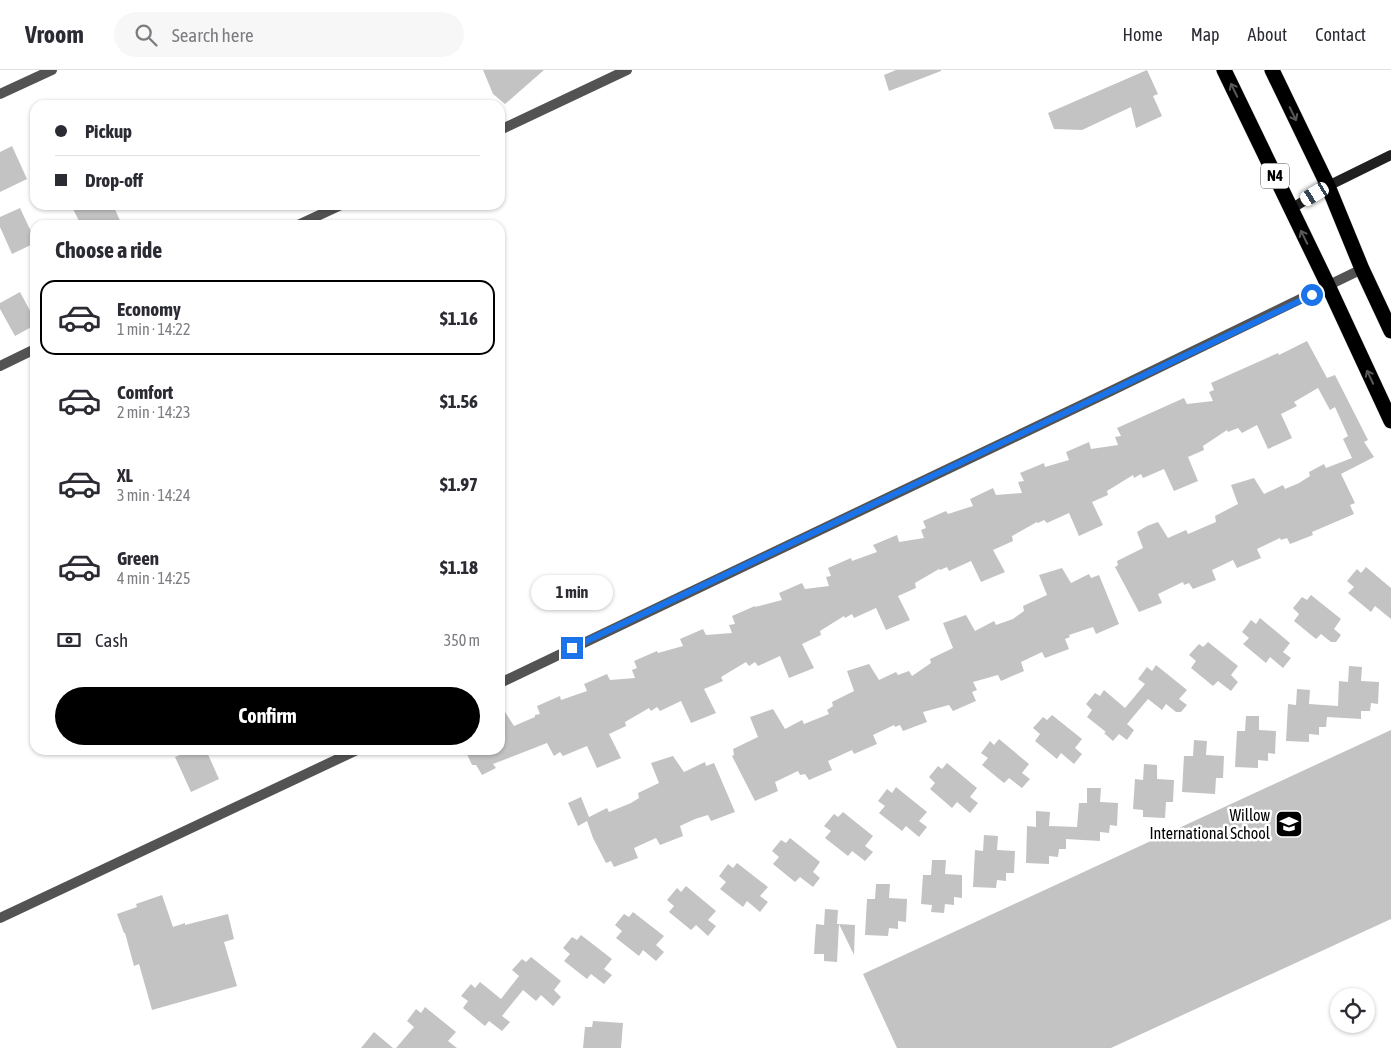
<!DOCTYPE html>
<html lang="en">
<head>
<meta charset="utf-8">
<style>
	:root { --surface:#fff; --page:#f7f7f7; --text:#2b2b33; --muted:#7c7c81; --line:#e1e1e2; --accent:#000 }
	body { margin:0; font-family:"Asap Condensed",sans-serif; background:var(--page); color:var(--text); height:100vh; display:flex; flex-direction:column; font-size:19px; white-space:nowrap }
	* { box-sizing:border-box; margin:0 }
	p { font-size:16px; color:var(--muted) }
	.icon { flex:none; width:28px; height:28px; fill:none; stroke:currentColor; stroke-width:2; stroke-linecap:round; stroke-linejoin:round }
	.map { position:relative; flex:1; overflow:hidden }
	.details { position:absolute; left:30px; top:150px; width:475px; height:535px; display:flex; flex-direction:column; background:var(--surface); border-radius:15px; box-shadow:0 1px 4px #0004 }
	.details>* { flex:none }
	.hud { position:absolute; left:30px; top:30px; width:475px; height:110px; border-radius:15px; box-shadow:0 1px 4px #0004; display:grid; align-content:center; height:110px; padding:0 25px; background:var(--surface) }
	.buttons { position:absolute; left:1330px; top:918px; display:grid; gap:10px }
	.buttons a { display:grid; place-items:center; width:45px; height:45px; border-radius:50%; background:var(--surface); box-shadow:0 1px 4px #0004; font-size:25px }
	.end { position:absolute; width:22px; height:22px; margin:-11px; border:6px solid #1a73e8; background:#fff; box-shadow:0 0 0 2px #fff }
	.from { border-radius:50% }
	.bubble { position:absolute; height:35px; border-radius:18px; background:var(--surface); box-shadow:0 1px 4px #0004; font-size:16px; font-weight:700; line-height:35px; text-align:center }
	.car { position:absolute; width:15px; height:30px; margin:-15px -8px; border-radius:6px; box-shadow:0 0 4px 1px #0007; background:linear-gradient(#fff 24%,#345 0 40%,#fff 0 76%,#345 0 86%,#fff 0) }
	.hud b { display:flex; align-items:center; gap:18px; height:48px; font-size:19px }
	.hud b+b { border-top:1px solid var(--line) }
	.hud i { width:12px; height:12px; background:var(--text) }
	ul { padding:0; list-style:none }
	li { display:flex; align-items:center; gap:15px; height:75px; margin:0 10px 8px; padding:0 15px; border:2px solid transparent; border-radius:15px }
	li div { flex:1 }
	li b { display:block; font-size:19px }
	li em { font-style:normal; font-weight:700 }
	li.on { border-color:var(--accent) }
	li>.icon { width:45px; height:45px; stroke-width:1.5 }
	h2 { padding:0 25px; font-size:22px; line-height:60px }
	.pay { display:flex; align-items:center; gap:12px; height:55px; padding:0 25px; font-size:19px }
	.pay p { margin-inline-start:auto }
	.cta { display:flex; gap:10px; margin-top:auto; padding:10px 25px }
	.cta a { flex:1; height:58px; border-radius:30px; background:var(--accent); color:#fff; font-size:20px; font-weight:700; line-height:58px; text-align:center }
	header { display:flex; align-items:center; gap:30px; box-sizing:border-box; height:70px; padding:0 25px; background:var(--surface); border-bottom:1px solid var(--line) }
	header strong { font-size:24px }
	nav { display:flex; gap:28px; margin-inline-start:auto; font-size:18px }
	.search { width:350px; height:45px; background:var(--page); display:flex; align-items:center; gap:12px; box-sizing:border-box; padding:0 18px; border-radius:28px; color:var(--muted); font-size:19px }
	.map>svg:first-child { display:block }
	.building { fill:#c3c3c3 }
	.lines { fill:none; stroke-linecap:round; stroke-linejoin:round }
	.highway-casing { stroke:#dbdbdb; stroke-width:16 }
	.street { stroke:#535353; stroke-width:10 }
	.secondary { stroke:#202020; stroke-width:10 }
	.highway { stroke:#000; stroke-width:15 }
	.oneway { stroke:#595959 }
	.route { stroke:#1a73e8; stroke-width:6 }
	.labels { text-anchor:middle; stroke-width:5; stroke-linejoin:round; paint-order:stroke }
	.shield { fill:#fff; stroke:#4c4c4c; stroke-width:1 }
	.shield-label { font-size:15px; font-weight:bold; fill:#000 }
	.poi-label { font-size:16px; fill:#000; stroke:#fff; text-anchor:end }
</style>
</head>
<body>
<header>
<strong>Vroom</strong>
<div class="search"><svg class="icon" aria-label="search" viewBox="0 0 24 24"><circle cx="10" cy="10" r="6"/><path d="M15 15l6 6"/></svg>Search here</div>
<nav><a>Home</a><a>Map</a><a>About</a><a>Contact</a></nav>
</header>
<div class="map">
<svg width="1391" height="978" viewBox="0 0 1391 978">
	<rect width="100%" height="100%" fill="#fff"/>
	<!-- building -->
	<path class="building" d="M 483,0 L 544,0 L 505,34 L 493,24 Z
		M 896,0 L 941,0 L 941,1 L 889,21 L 884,5 Z
		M 1147,0 L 1158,24 L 1153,26 L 1162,46 L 1136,58 L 1131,37 L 1082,60 L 1054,59 L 1048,43 Z
		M 12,76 L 27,109 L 0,122 L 0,82 Z
		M 71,135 L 113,135 L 122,155 L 81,155 Z
		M 20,138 L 35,170 L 35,173 L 12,184 L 0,157 L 0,147 Z
		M 20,222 L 35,250 L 35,255 L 15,266 L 0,239 L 0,233 Z
		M 1307,271 L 1327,308 L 1335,305 L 1368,370 L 1364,372 L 1374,387 L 1341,404 L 1355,433 L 1350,435 L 1354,444 L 1312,462 L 1313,465 L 1290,474 L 1287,468 L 1281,470 L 1280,468 L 1257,479 L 1261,488 L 1237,498 L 1233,490 L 1212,500 L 1216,510 L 1193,519 L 1189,513 L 1184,515 L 1183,512 L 1158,524 L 1162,533 L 1139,542 L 1115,497 L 1118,495 L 1117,491 L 1143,478 L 1137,462 L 1147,456 L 1158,452 L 1168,468 L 1186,460 L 1188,464 L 1216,452 L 1215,446 L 1238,434 L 1231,415 L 1254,408 L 1264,424 L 1283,415 L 1285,419 L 1299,413 L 1310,406 L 1309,402 L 1324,394 L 1326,398 L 1352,388 L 1343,369 L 1348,366 L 1335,337 L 1330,340 L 1318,318 L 1294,332 L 1297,336 L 1281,344 L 1292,368 L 1268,379 L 1257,355 L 1242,363 L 1238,358 L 1228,362 L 1227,360 L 1203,376 L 1204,380 L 1188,387 L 1198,411 L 1174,421 L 1164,399 L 1143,408 L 1141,404 L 1134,408 L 1133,405 L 1107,421 L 1108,425 L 1092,432 L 1103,455 L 1079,466 L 1069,443 L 1047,453 L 1044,450 L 1038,453 L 1037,452 L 1012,466 L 1013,471 L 993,480 L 1005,502 L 981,512 L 971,491 L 949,501 L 947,497 L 940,500 L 939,499 L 915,513 L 916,518 L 898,526 L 910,550 L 886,560 L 876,538 L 854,548 L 852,544 L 845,548 L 844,546 L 820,561 L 821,565 L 802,574 L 814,598 L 789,608 L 780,586 L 758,596 L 755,592 L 749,596 L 746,592 L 721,607 L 723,611 L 704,619 L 716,643 L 691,653 L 681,631 L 660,641 L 657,637 L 651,641 L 649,638 L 625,652 L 626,656 L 609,664 L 621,688 L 597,698 L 587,676 L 563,686 L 560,682 L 554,686 L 547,673 L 493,694 L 496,698 L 482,705 L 476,695 L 472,695 L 465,680 L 500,680 L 500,634 L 514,656 L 535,647 L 535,645 L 540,644 L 537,636 L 560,626 L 561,630 L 587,621 L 584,614 L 607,604 L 610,610 L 635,608 L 632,600 L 637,598 L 634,591 L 657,581 L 658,583 L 683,576 L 680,569 L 703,559 L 706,565 L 732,563 L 729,555 L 735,554 L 732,546 L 755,536 L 755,537 L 782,530 L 779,523 L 802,513 L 805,519 L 829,516 L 826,507 L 831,506 L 828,498 L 851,488 L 852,491 L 877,482 L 873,475 L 897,465 L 899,472 L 924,468 L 921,460 L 926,458 L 923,451 L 946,441 L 948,444 L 973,436 L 970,429 L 993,418 L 996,425 L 1022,423 L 1018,412 L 1024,411 L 1020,403 L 1044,393 L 1045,397 L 1069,390 L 1066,382 L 1089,372 L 1091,379 L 1118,375 L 1115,367 L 1121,366 L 1117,358 L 1184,328 L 1187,334 L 1213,331 L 1209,322 L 1214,320 L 1211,313 L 1278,283 L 1279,285 Z
		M 1366,497 L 1391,518 L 1391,549 L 1375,536 L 1371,542 L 1348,523 L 1354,517 L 1347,511 L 1357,499 L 1361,503 Z
		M 1062,498 L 1071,513 L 1089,504 L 1091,508 L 1099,505 L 1119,554 L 1096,564 L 1093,557 L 1069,565 L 1070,567 L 1065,569 L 1069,579 L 1045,588 L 1042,582 L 1021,592 L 1024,601 L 1001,611 L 998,605 L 973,612 L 977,620 L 972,622 L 976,631 L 953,641 L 949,635 L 923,642 L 927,652 L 903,661 L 900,655 L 895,657 L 894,655 L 873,665 L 877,674 L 854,684 L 852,680 L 828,691 L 832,700 L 809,710 L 805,704 L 800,705 L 798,701 L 775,712 L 778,721 L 755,731 L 732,686 L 734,685 L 733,679 L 758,667 L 750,647 L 773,639 L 785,659 L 802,650 L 804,654 L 829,644 L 827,640 L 833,636 L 832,632 L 854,621 L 847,601 L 869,594 L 879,610 L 896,602 L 898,605 L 909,601 L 912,606 L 931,593 L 930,589 L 953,578 L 943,553 L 966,545 L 975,561 L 994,551 L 996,555 L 1013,549 L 1024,541 L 1023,536 L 1047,525 L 1039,505 Z
		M 1311,525 L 1341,549 L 1334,559 L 1341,565 L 1336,572 L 1331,572 L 1321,564 L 1316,569 L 1294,551 L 1299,544 L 1293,538 L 1302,527 L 1307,530 Z
		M 1260,548 L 1290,573 L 1283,582 L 1291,588 L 1283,598 L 1270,587 L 1266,593 L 1243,574 L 1249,568 L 1242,562 L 1251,550 L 1256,554 Z
		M 1208,572 L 1238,596 L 1231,605 L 1238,612 L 1231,621 L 1218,611 L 1213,616 L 1191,598 L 1196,591 L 1189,585 L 1199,574 L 1203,577 Z
		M 1156,595 L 1187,620 L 1179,629 L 1187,635 L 1181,642 L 1176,642 L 1166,634 L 1162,640 L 1148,629 L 1127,654 L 1134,660 L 1127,670 L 1119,664 L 1113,671 L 1104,663 L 1106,662 L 1087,647 L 1092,640 L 1086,634 L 1095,623 L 1100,626 L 1104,620 L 1125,638 L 1145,614 L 1138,609 L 1147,597 L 1152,601 Z
		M 1349,596 L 1362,597 L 1361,611 L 1379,612 L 1378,634 L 1371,633 L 1370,641 L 1361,641 L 1361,649 L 1327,647 L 1326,657 L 1319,657 L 1319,665 L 1309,664 L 1309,672 L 1286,671 L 1288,634 L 1296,635 L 1297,619 L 1310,620 L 1309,634 L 1338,636 L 1339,611 L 1348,612 Z
		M 1052,645 L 1082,669 L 1075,678 L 1082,684 L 1074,694 L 1061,683 L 1057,689 L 1035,671 L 1040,664 L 1033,658 L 1043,647 L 1047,650 Z
		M 1246,646 L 1259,646 L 1259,660 L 1276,661 L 1275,684 L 1268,683 L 1268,691 L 1258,690 L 1258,698 L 1235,697 L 1237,661 L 1245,661 Z
		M 1391,660 L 1391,849 L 1111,978 L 897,978 L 863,904 Z
		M 999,669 L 1029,694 L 1022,703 L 1030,709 L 1022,718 L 1009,708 L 1004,713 L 982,695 L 988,688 L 981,683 L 990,671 L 994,675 Z
		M 1194,670 L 1207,671 L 1206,685 L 1224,686 L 1223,708 L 1216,708 L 1215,724 L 1182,722 L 1184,686 L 1193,686 Z
		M 192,680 L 206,680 L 219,709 L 191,722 L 175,687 Z
		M 673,686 L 684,702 L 705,692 L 706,696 L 714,693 L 735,742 L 711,751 L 708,745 L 695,749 L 680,756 L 683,766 L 660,775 L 656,768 L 634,778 L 638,788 L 614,797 L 611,791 L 606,793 L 593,768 L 587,751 L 578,756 L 568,733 L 581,727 L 589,747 L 607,738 L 609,742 L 631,733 L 639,728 L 638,723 L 659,713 L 651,693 Z
		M 947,693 L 977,718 L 970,727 L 978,733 L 970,743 L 957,732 L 952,738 L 930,719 L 935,713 L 929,707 L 938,696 L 942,699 Z
		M 1144,694 L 1157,695 L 1157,709 L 1174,710 L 1173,732 L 1166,732 L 1165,748 L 1143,747 L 1143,740 L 1133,739 L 1135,709 L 1143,710 Z
		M 896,717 L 927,742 L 919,751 L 927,757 L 919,767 L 906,756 L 902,761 L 879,743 L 885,736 L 878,731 L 887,719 L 892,723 Z
		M 1087,718 L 1101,718 L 1100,732 L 1118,733 L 1117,756 L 1110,755 L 1109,763 L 1100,762 L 1100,771 L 1066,769 L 1066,779 L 1059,779 L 1058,787 L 1049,786 L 1049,794 L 1026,793 L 1027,756 L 1036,757 L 1036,741 L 1050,742 L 1049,756 L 1077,757 L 1079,733 L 1087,733 Z
		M 843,742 L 873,766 L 865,776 L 873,782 L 865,791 L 852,781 L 848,786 L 825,768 L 831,761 L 824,756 L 834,744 L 838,747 Z
		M 984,765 L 998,766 L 997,780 L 1015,781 L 1014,803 L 1006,803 L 1006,811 L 997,810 L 996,818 L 973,817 L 975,780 L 983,781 Z
		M 790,768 L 820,792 L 813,802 L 820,808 L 813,817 L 800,807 L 795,812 L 773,794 L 779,787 L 772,781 L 781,770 L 786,773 Z
		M 932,790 L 946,790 L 945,804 L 962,805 L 962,828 L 954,827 L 954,835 L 945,834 L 944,843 L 931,842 L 932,835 L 921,834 L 923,805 L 931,805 Z
		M 737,793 L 768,817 L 760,826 L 768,832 L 760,842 L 747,831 L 743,837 L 720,819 L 726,812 L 719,806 L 728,794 L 733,798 Z
		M 876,814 L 890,814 L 889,828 L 907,829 L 906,852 L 898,851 L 898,859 L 889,858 L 888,866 L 865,865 L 867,829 L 875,829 Z
		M 686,816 L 716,841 L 708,850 L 716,856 L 708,866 L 696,855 L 691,860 L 669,842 L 674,836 L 667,830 L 677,818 L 681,822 Z
		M 162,825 L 173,857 L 185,853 L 185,855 L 228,844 L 234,869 L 224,872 L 237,916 L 152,940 L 139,894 L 134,896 L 125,863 L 124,863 L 117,844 L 137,837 L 136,834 Z
		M 825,839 L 838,840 L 837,854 L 839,854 L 837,892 L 824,891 L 824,884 L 814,884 L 816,854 L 824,855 Z
		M 633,842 L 664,866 L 656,875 L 664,882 L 656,891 L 643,880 L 639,886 L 616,868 L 622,861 L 615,855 L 624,844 L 629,847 Z
		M 839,854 L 855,855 L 854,885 Z
		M 581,865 L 612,889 L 604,899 L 612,905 L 604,914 L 591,904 L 587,909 L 564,891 L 570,884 L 563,878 L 572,867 L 577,870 Z
		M 531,887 L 561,911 L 554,920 L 561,927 L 553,936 L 541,925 L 536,931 L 523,920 L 502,946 L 510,952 L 502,961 L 489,951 L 485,956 L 463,938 L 468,931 L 461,926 L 471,914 L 475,918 L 480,912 L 501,929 L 519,906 L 512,900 L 522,889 L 526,892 Z
		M 425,937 L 456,962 L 448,971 L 457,978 L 396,978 L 414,957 L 407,951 L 416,939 L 421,943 Z
		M 593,951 L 623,953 L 621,978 L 583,978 L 585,957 L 592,957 Z
		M 374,962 L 393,978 L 361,978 Z"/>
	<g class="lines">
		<!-- highway casing -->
		<g class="highway-casing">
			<path id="highway" d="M 1224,0 L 1326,211 L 1391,351
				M 1272,0 L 1328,116 L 1362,199 L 1391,261"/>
		</g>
		<!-- street -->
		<path class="street" d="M 0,24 L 52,0
			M 500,60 L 627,0
			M 298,155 L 341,135
			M 0,296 L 35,279
			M 500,613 L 1111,321 L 1362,199
			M 0,848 L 357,680"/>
		<!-- secondary -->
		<path class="secondary" d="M 1291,139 L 1328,116 L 1391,85"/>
		<!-- highway -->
		<use href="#highway" class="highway"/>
	</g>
	<!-- one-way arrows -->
	<defs><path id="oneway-shaft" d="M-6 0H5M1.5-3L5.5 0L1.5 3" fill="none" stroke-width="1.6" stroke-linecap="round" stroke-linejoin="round" transform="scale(1.25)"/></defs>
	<g class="oneway">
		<use href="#oneway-shaft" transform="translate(1234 20) rotate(-116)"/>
		<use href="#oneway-shaft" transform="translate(1293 44) rotate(64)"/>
		<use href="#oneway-shaft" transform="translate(1304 167) rotate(-116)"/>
		<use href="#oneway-shaft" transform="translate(1370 307) rotate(-115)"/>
	</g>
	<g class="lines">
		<!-- route -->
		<path class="route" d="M 572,578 L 1312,225"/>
	</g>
	<!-- icons -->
	<defs>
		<g id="school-square" transform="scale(1.4375)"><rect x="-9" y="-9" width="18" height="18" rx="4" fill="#000" stroke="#fff"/><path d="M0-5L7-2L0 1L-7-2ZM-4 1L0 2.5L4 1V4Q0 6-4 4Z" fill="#fff"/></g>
	</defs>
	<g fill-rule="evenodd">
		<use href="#school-square" x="1289" y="754"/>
	</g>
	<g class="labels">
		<!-- shield labels -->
		<rect class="shield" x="1261" y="93.5" width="28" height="25" rx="4"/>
		<g class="shield-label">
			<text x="1275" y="111">N4</text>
		</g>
		<!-- poi labels -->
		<g class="poi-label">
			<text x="1270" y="751">Willow<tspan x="1270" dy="18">International School</tspan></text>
		</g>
	</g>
</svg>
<div class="buttons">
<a><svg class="icon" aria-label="locate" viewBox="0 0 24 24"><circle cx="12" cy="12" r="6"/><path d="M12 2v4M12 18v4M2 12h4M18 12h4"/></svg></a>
</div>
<i class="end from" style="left:1312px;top:225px"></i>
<i class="end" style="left:572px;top:578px"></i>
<div class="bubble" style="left:531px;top:505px;width:82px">1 min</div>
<i class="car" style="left:1315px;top:124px;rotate:239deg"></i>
<div class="hud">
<b><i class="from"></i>Pickup</b>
<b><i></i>Drop-off</b>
</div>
<section class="details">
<h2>Choose a ride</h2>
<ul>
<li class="on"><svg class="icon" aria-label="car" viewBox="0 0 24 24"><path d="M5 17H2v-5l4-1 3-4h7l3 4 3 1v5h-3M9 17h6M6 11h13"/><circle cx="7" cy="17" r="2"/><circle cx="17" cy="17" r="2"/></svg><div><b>Economy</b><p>1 min · 14:22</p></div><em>$1.16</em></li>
<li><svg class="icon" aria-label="car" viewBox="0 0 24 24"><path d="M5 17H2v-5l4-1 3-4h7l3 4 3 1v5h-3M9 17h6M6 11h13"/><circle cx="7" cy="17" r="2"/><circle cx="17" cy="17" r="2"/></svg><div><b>Comfort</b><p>2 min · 14:23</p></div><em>$1.56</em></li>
<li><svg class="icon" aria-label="car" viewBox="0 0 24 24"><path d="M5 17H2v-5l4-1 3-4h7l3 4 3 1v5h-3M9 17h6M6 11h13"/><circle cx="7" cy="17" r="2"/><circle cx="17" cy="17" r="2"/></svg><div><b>XL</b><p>3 min · 14:24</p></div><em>$1.97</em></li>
<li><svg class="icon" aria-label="car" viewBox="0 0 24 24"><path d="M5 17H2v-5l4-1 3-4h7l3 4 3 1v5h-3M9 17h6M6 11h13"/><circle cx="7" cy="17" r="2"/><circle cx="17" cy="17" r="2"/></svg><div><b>Green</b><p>4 min · 14:25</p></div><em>$1.18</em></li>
</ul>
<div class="pay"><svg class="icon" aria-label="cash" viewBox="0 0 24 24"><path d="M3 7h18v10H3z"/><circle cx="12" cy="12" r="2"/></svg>Cash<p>350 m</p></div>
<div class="cta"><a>Confirm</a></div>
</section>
</div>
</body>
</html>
